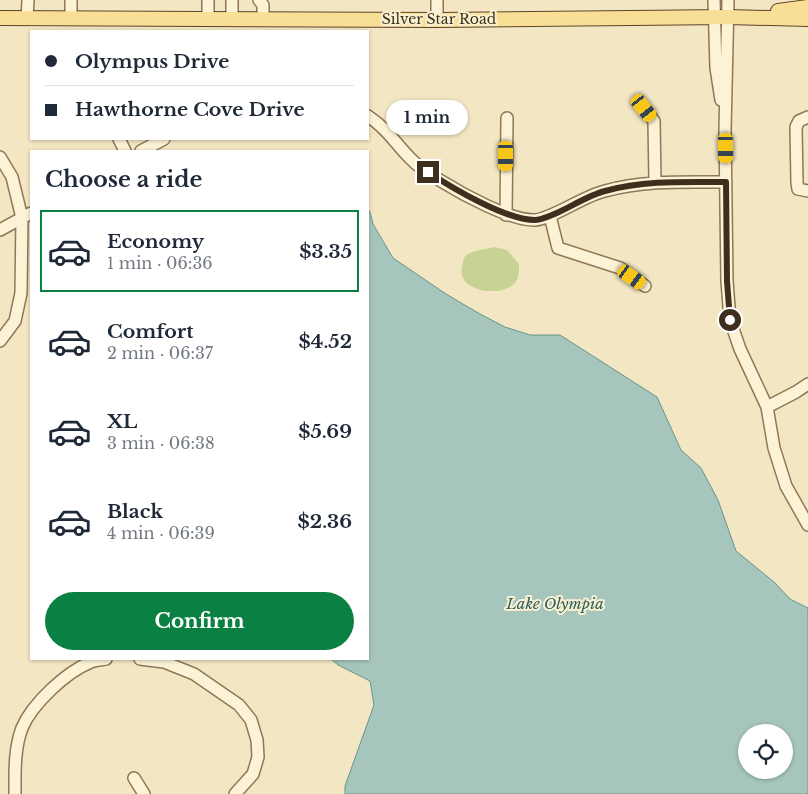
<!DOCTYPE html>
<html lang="en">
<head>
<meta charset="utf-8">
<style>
	:root { --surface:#fff; --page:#f2f2f3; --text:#1f2937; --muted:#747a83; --line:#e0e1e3; --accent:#0b8043 }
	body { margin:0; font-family:"Libre Baskerville",serif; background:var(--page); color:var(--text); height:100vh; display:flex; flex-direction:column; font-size:19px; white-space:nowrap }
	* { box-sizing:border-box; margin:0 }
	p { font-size:16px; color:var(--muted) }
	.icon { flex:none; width:28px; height:28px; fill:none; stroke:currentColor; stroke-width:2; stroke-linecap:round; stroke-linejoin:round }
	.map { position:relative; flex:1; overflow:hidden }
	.sheet { position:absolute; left:30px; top:150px; width:339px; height:510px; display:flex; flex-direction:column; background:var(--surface); border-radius:0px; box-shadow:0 1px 4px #0004 }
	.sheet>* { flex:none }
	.hud { position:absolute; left:30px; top:30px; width:339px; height:110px; border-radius:0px; box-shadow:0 1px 4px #0004; display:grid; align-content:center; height:110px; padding:0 15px; background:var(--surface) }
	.controls { position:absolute; left:738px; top:724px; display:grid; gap:10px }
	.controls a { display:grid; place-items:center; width:55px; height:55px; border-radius:50%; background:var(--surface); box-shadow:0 1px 4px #0004; font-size:25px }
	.end { position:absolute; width:22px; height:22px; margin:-11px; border:6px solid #3d2e1d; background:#fff; box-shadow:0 0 0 2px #fff }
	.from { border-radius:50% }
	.bubble { position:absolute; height:35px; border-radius:18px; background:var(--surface); box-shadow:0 1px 4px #0004; font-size:16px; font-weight:700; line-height:35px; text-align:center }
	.car { position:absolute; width:15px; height:30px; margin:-15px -8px; border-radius:6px; box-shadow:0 0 4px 1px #0007; background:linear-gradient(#f5c518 24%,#345 0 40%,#f5c518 0 76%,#345 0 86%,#f5c518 0) }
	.hud b { display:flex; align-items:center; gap:18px; height:48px; font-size:19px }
	.hud b+b { border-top:1px solid var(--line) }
	.hud i { width:12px; height:12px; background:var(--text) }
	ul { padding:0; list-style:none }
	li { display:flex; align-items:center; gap:15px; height:82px; margin:0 10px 8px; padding:0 5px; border:2px solid transparent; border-radius:0px }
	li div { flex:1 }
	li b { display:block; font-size:19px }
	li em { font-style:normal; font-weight:700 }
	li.on { border-color:var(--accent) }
	li>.icon { width:45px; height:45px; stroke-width:1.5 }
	h2 { padding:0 15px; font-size:22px; line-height:60px }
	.action { display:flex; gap:10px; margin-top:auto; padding:10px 15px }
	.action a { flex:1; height:58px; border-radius:30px; background:var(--accent); color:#fff; font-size:20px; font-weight:700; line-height:58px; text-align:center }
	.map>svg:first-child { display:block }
	.green { fill:#c8d294 }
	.water { fill:#a5c5bd; stroke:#6a948c; fill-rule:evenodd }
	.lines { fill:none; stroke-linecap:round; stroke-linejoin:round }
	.minor-casing { stroke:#8f7757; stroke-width:14 }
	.major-casing { stroke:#5c442b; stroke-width:16 }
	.minor { stroke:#fcf3d6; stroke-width:11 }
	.major { stroke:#f9df96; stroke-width:14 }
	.route { stroke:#3d2e1d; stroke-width:6 }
	.labels { text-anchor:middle; stroke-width:4; stroke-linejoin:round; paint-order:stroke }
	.street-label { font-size:14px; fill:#3d2e1d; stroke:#f9f0d2 }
	.water-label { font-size:15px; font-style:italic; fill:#2a5e5d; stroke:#f9f0d2 }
</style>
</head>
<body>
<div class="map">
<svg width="808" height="794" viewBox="0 0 808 794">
	<rect width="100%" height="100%" fill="#f3e6c2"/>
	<!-- green -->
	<path class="green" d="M 495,247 L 507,250 L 519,264 C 519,269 519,276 517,280 C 507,299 456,293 462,267 C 463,262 463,257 468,254 C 475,250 487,249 495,247 Z"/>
	<!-- water -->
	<path class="water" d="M 368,209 L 370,212 L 373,224 L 393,258 L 446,294 L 480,314 L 505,327 L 530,335 L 560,335 L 657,397 L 681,450 L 701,468 L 718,500 L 736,551 L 774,582 L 790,599 L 808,608 L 808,794 L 345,794 L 345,786 L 374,705 L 370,681 L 338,665 L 331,659 L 368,659 ZM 746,732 L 784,732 L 784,770 L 746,770 Z"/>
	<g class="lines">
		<!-- minor casing -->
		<g class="minor-casing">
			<path id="minor" d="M 71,0 L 71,19
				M 208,0 L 208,19
				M 259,0 L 263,5 L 263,20
				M 437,0 L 437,20
				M 714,0 L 716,68 L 721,100
				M 728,0 L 725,130 L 727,281 L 730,320 L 740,349 L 767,407 L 774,448 L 786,486 L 808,525
				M 27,19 L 28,0
				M 232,19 L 232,0
				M 644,108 L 654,121 L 655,182
				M 368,116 C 389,130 396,145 413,161 C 421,169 432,175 441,181 C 462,194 511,221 535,220 C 554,218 583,196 605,191 C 645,180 685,182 726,182
				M 808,117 L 799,121 L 796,127 L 797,183 L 798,189 L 808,191
				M 119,139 L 125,151
				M 141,151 L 164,139
				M 0,157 L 12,177 L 22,218 L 21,293 L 15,321 L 0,341
				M 506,215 L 507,118
				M 550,216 L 558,248 L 620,268 L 645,286
				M 0,230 L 31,213
				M 767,407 L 796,392 L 808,384
				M 140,659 L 164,662 L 194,674 L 239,705 L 251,720 L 257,740 L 258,757 L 253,774 L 235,794
				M 134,778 L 144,794
				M 15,794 C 15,773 14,749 22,728 C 32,704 66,672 91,662 C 95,660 101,660 106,659"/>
		</g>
		<!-- major casing -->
		<g class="major-casing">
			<path id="major" d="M 778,11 L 808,7
				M 0,18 L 437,20 L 728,17 L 808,19"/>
		</g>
		<!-- minor -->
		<use href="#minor" class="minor"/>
		<!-- major -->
		<use href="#major" class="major"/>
	</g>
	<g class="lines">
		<!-- route -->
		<path class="route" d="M 428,172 C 452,188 506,220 535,220 C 553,219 584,196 605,191 C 645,180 685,182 726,182 L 727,281 L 730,320"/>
	</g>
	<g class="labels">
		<!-- street labels -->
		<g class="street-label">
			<text x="439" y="24">Silver Star Road</text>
		</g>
		<!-- water labels -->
		<g class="water-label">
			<text x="555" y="609">Lake Olympia</text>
		</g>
	</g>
</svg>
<div class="controls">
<a><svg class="icon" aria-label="locate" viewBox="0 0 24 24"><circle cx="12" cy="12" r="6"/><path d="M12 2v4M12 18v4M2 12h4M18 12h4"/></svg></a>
</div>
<i class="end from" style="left:730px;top:320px"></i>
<i class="end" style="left:428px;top:172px"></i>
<div class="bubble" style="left:386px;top:100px;width:82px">1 min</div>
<i class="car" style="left:644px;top:108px;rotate:141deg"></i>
<i class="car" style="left:726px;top:148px;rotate:179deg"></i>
<i class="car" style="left:506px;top:156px;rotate:180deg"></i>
<i class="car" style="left:632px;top:277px;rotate:125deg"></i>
<div class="hud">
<b><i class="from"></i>Olympus Drive</b>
<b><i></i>Hawthorne Cove Drive</b>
</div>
<section class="sheet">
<h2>Choose a ride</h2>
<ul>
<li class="on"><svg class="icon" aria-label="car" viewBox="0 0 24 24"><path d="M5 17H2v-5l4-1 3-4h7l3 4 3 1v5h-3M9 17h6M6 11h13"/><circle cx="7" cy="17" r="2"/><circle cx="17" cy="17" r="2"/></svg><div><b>Economy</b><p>1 min · 06:36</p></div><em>$3.35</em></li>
<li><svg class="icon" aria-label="car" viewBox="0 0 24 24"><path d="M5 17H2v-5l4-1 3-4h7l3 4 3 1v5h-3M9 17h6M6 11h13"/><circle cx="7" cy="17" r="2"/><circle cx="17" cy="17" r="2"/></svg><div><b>Comfort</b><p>2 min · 06:37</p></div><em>$4.52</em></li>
<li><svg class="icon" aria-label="car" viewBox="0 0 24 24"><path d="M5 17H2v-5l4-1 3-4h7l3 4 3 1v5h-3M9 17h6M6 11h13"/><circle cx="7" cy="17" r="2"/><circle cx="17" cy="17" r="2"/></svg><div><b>XL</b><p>3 min · 06:38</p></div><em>$5.69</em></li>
<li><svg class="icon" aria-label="car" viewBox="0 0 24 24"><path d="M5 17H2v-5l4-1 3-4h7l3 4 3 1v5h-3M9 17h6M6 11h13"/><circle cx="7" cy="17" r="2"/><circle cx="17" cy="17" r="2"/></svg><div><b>Black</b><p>4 min · 06:39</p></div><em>$2.36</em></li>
</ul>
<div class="action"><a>Confirm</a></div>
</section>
</div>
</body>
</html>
